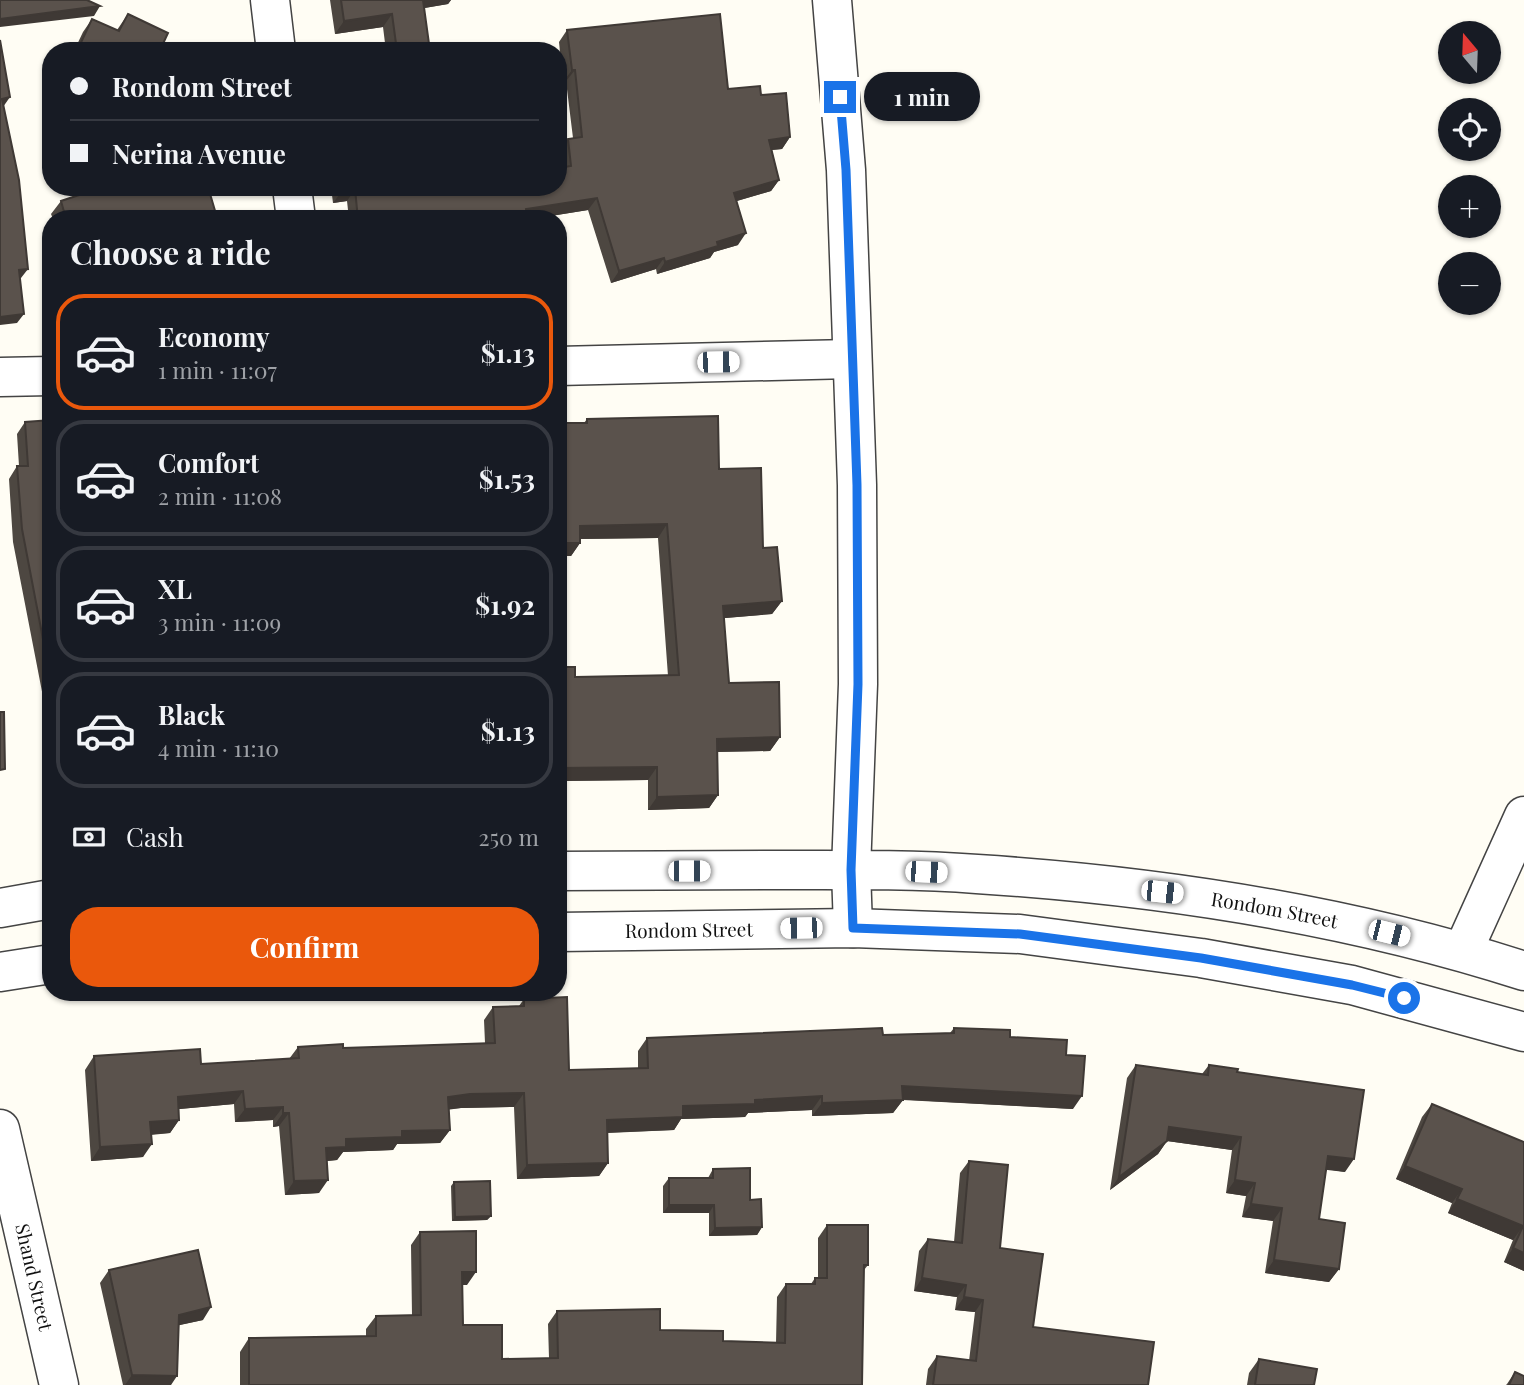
<!DOCTYPE html>
<html lang="en">
<head>
<meta charset="utf-8">
<style>
	:root { --surface:#171b24; --page:#20242c; --text:#f1f3f6; --muted:#9ea1a6; --line:#363941; --accent:#ea580c }
	body { margin:0; font-family:"Playfair Display",serif; background:var(--page); color:var(--text); height:100vh; display:flex; flex-direction:column; font-size:26px; white-space:nowrap }
	* { box-sizing:border-box; margin:0 }
	p { font-size:23px; color:var(--muted) }
	.icon { flex:none; width:38px; height:38px; fill:none; stroke:currentColor; stroke-width:2; stroke-linecap:round; stroke-linejoin:round }
	.map { position:relative; flex:1; overflow:hidden }
	.drawer { position:absolute; left:42px; top:210px; width:525px; height:791px; display:flex; flex-direction:column; background:var(--surface); border-radius:28px; box-shadow:0 2px 5px #0004 }
	.drawer>* { flex:none }
	.top-card { position:absolute; left:42px; top:42px; width:525px; height:154px; border-radius:28px; box-shadow:0 2px 5px #0004; display:grid; align-content:center; height:154px; padding:0 28px; background:var(--surface) }
	.needle { width:46px; rotate:341deg }
	.tools { position:absolute; left:1438px; top:21px; display:grid; gap:14px }
	.tools a { display:grid; place-items:center; width:63px; height:63px; border-radius:50%; background:var(--surface); box-shadow:0 2px 5px #0004; font-size:35px }
	.end { position:absolute; width:32px; height:32px; margin:-16px; border:9px solid #1a73e8; background:#fff; box-shadow:0 0 0 4px #fff }
	.from { border-radius:50% }
	.bubble { position:absolute; height:49px; border-radius:24px; background:var(--surface); box-shadow:0 2px 5px #0004; font-size:23px; font-weight:700; line-height:49px; text-align:center }
	.car { position:absolute; width:21px; height:42px; margin:-21px -10px; border-radius:9px; box-shadow:0 0 5px 2px #0007; background:linear-gradient(#fff 24%,#345 0 40%,#fff 0 76%,#345 0 86%,#fff 0) }
	.top-card b { display:flex; align-items:center; gap:24px; height:66px; font-size:26px }
	.top-card b+b { border-top:2px solid var(--line) }
	.top-card i { width:18px; height:18px; background:var(--text) }
	ul { padding:0; list-style:none }
	li { display:flex; align-items:center; gap:21px; height:116px; margin:0 14px 10px; padding:0 14px; border:4px solid var(--line); border-radius:28px }
	li div { flex:1 }
	li b { display:block; font-size:26px }
	li em { font-style:normal; font-weight:700 }
	li.on { border-color:var(--accent) }
	li>.icon { width:63px; height:63px; stroke-width:1.5 }
	h2 { padding:0 28px; font-size:32px; line-height:84px }
	.pay { display:flex; align-items:center; gap:18px; height:77px; padding:0 28px; font-size:26px }
	.pay p { margin-inline-start:auto }
	.cta { display:flex; gap:14px; margin-top:auto; padding:14px 28px }
	.cta a { flex:1; height:80px; border-radius:28px; background:var(--accent); color:#fff; font-size:28px; font-weight:700; line-height:80px; text-align:center }
	.map>svg:first-child { display:block }
	.lines { fill:none; stroke-linecap:round; stroke-linejoin:round }
	.minor-casing { stroke:#444; stroke-width:41 }
	.tertiary-casing { stroke:#444; stroke-width:41 }
	.minor { stroke:#fff; stroke-width:38 }
	.tertiary { stroke:#fff; stroke-width:38 }
	.wall { fill:#4d4741 }
	.shaded-wall { fill:#3f3935 }
	.building { fill:#5a524c; stroke:#3f3935; stroke-width:2 }
	.route { stroke:#1a73e8; stroke-width:9 }
	.labels { text-anchor:middle; stroke-width:7; stroke-linejoin:round; paint-order:stroke }
	.street-label { font-size:19px; fill:#111; stroke:#fff }
</style>
</head>
<body>
<div class="map">
<svg width="1524" height="1385" viewBox="0 0 1524 1385">
	<rect width="100%" height="100%" fill="#fffdf4"/>
	<g class="lines">
		<!-- minor casing -->
		<g class="minor-casing">
			<g id="minor">
				<path d="M 270,0 L 276,51"/>
				<path d="M 832,0 L 846,170 L 857,485 L 858,684 L 851,870 L 853,928"/>
				<path d="M 292,187 L 296,219"/>
				<path d="M 558,366 L 851,359"/>
				<path d="M 0,377 L 51,376"/>
				<path d="M 1463,951 L 1524,816"/>
				<path id="s1" d="M 0,1129 L 59,1385"/>
			</g>
		</g>
		<!-- tertiary casing -->
		<g class="tertiary-casing">
			<g id="tertiary">
				<path id="s2" d="M 558,871 C 629,870 700,871 770,870 C 839,870 909,869 977,874 C 1162,886 1347,914 1524,971"/>
				<path d="M 0,908 L 51,899"/>
				<path id="s3" d="M 558,932 L 853,928 L 1020,934 L 1201,958 L 1352,985 L 1524,1032"/>
				<path d="M 0,972 L 51,964"/>
			</g>
		</g>
		<!-- minor -->
		<use href="#minor" class="minor"/>
		<!-- tertiary -->
		<use href="#tertiary" class="tertiary"/>
	</g>
	<!-- wall -->
	<path class="wall" d="M 330,0 L 451,0 L 448,4 L 424,8 L 430,51 L 386,51 L 383,27 L 335,34 Z
		M 128,14 L 161,48 L 167,51 L 74,51 L 83,32 L 92,19 L 117,30 Z
		M 567,30 L 728,89 L 761,95 L 790,137 L 782,149 L 772,150 L 779,180 L 771,191 L 737,201 L 738,245 L 714,252 L 710,258 L 657,274 L 656,269 L 611,283 L 588,210 L 532,219 L 349,219 L 347,201 L 333,203 L 331,187 L 412,187 L 413,194 L 558,187 L 562,168 L 560,150 L 568,139 L 573,138 L 566,81 L 563,82 L 559,42 Z
		M 61,201 L 213,219 L 53,219 L 51,214 Z
		M 587,419 L 719,469 L 763,548 L 782,601 L 772,614 L 724,618 L 729,683 L 780,737 L 770,751 L 717,752 L 718,795 L 709,808 L 648,810 L 648,780 L 559,781 L 559,793 L 558,795 L 558,667 L 575,677 L 668,676 L 658,538 L 580,539 L 580,543 L 571,556 L 584,423 Z
		M 51,420 L 51,738 L 13,542 L 9,479 L 17,466 L 19,466 L 17,434 L 25,422 Z
		M 524,999 L 569,1070 L 638,1069 L 638,1051 L 647,1038 L 883,1035 L 950,1033 L 954,1028 L 1010,1037 L 1066,1055 L 1073,1109 L 903,1100 L 893,1113 L 812,1116 L 812,1110 L 748,1113 L 745,1117 L 681,1119 L 674,1130 L 608,1133 L 608,1163 L 599,1176 L 517,1179 L 514,1107 L 461,1108 L 449,1109 L 450,1130 L 440,1143 L 397,1144 L 393,1150 L 343,1152 L 337,1160 L 327,1161 L 319,1193 L 285,1195 L 279,1126 L 273,1127 L 273,1120 L 235,1122 L 234,1104 L 179,1109 L 179,1120 L 170,1133 L 151,1135 L 143,1157 L 91,1161 L 85,1070 L 94,1056 L 201,1064 L 289,1059 L 298,1047 L 343,1048 L 485,1043 L 484,1020 L 493,1007 L 519,1006 Z
		M 1136,1065 L 1202,1074 L 1209,1065 L 1237,1072 L 1345,1172 L 1326,1169 L 1319,1219 L 1339,1269 L 1329,1282 L 1265,1273 L 1273,1221 L 1242,1217 L 1246,1196 L 1226,1193 L 1232,1150 L 1167,1141 L 1158,1154 L 1110,1190 L 1127,1078 Z
		M 1432,1104 L 1524,1142 L 1524,1271 L 1504,1262 L 1513,1240 L 1448,1213 L 1452,1203 L 1396,1179 L 1422,1117 Z
		M 969,1161 L 1000,1248 L 1033,1327 L 1148,1385 L 926,1385 L 928,1369 L 937,1356 L 969,1361 L 975,1312 L 955,1310 L 957,1297 L 914,1291 L 919,1251 L 928,1239 L 954,1242 L 960,1173 Z
		M 713,1169 L 750,1200 L 762,1227 L 757,1235 L 709,1236 L 709,1213 L 663,1213 L 663,1186 L 669,1178 L 708,1178 Z
		M 454,1182 L 491,1216 L 487,1220 L 452,1221 L 451,1186 Z
		M 827,1225 L 868,1265 L 864,1270 L 862,1385 L 240,1385 L 240,1352 L 249,1338 L 366,1336 L 366,1329 L 376,1316 L 412,1315 L 411,1245 L 420,1232 L 467,1285 L 462,1285 L 463,1325 L 502,1359 L 549,1358 L 548,1324 L 557,1311 L 723,1341 L 776,1343 L 777,1297 L 786,1284 L 811,1284 L 815,1278 L 818,1278 L 818,1238 Z
		M 109,1270 L 203,1320 L 179,1325 L 171,1385 L 123,1385 L 100,1283 Z
		M 1259,1359 L 1314,1385 L 1247,1385 L 1249,1373 Z
		M 1515,1372 L 1524,1385 L 1506,1385 L 1507,1384 Z"/>
	<!-- shaded-wall -->
	<path class="shaded-wall" d="M 419,0 L 451,0 L 448,4 L 413,10 Z
		M 100,6 L 94,16 L 0,27 L 0,19 Z
		M 392,14 L 383,27 L 335,34 L 344,21 Z
		M 572,70 L 575,70 L 566,81 L 563,82 Z
		M 10,97 L 3,107 L 2,99 Z
		M 790,137 L 782,149 L 760,151 L 769,140 Z
		M 779,180 L 771,191 L 726,204 L 734,193 Z
		M 355,189 L 347,201 L 333,203 L 342,191 Z
		M 597,198 L 588,210 L 532,219 L 519,219 L 526,209 Z
		M 216,214 L 213,219 L 200,219 Z
		M 746,233 L 738,245 L 714,252 L 710,258 L 657,274 L 665,262 L 717,242 Z
		M 664,258 L 656,269 L 611,283 L 619,271 Z
		M 28,269 L 21,278 L 12,279 L 19,270 Z
		M 24,314 L 17,323 L 0,325 L 0,317 Z
		M 667,524 L 658,538 L 571,539 L 580,526 Z
		M 558,543 L 580,543 L 571,556 L 558,556 Z
		M 782,601 L 772,614 L 714,619 L 723,606 Z
		M 780,737 L 770,751 L 707,752 L 717,739 Z
		M 657,767 L 648,780 L 558,781 L 559,768 Z
		M 718,795 L 709,808 L 648,810 L 657,797 Z
		M 902,1086 L 1082,1096 L 1073,1109 L 893,1099 Z
		M 243,1091 L 234,1104 L 169,1110 L 178,1097 Z
		M 524,1093 L 514,1107 L 461,1108 L 439,1111 L 448,1097 L 470,1094 Z
		M 822,1096 L 812,1110 L 748,1113 L 745,1117 L 681,1119 L 674,1130 L 598,1133 L 607,1120 L 683,1106 Z
		M 903,1100 L 893,1113 L 812,1116 L 822,1103 Z
		M 283,1107 L 273,1120 L 235,1122 L 245,1109 Z
		M 283,1113 L 289,1113 L 279,1126 L 273,1127 Z
		M 179,1120 L 170,1133 L 141,1135 L 150,1122 Z
		M 1169,1127 L 1241,1137 L 1232,1150 L 1167,1141 L 1158,1154 L 1110,1190 L 1119,1177 Z
		M 450,1130 L 440,1143 L 397,1144 L 393,1150 L 343,1152 L 337,1160 L 317,1162 L 326,1148 L 346,1139 L 402,1131 Z
		M 152,1144 L 143,1157 L 91,1161 L 100,1147 Z
		M 1328,1156 L 1354,1159 L 1345,1172 L 1319,1169 Z
		M 608,1163 L 599,1176 L 517,1179 L 527,1165 Z
		M 1405,1166 L 1462,1189 L 1452,1203 L 1396,1179 Z
		M 328,1180 L 319,1193 L 285,1195 L 294,1181 Z
		M 1235,1180 L 1255,1183 L 1246,1196 L 1226,1193 Z
		M 1457,1199 L 1523,1226 L 1513,1240 L 1448,1213 Z
		M 1251,1204 L 1282,1208 L 1273,1221 L 1242,1217 Z
		M 669,1205 L 714,1205 L 709,1213 L 663,1213 Z
		M 491,1216 L 487,1220 L 452,1221 L 455,1217 Z
		M 762,1227 L 757,1235 L 709,1236 L 715,1228 Z
		M 1513,1248 L 1524,1253 L 1524,1271 L 1504,1262 Z
		M 1274,1260 L 1339,1269 L 1329,1282 L 1265,1273 Z
		M 462,1272 L 476,1272 L 467,1285 L 452,1285 Z
		M 922,1278 L 966,1285 L 957,1297 L 914,1291 Z
		M 964,1297 L 983,1300 L 975,1312 L 955,1310 Z
		M 211,1307 L 203,1320 L 171,1327 L 179,1315 Z
		M 132,1375 L 177,1376 L 171,1385 L 125,1385 Z"/>
	<!-- building -->
	<path class="building" d="M 0,0 L 87,0 L 100,6 L 0,19 Z
		M 341,0 L 423,0 L 430,51 L 397,51 L 392,14 L 344,21 Z
		M 128,14 L 168,33 L 161,48 L 167,51 L 77,51 L 92,19 L 119,31 Z
		M 720,14 L 728,89 L 760,86 L 761,95 L 786,93 L 790,137 L 769,140 L 779,180 L 734,193 L 746,233 L 717,242 L 718,246 L 665,262 L 664,258 L 619,271 L 597,198 L 526,209 L 527,219 L 358,219 L 355,189 L 342,191 L 341,187 L 412,187 L 413,194 L 469,187 L 558,187 L 558,168 L 571,166 L 568,139 L 582,137 L 575,70 L 572,70 L 567,30 Z
		M 0,40 L 10,97 L 2,99 L 19,180 L 28,269 L 19,270 L 24,314 L 0,317 Z
		M 103,187 L 208,187 L 216,214 L 200,219 L 66,219 L 61,201 Z
		M 718,416 L 719,469 L 761,468 L 763,548 L 777,547 L 782,601 L 723,606 L 729,683 L 779,682 L 780,737 L 717,739 L 718,795 L 657,797 L 657,767 L 559,768 L 559,793 L 558,793 L 558,667 L 575,667 L 575,677 L 679,675 L 667,524 L 580,526 L 580,543 L 558,543 L 558,423 L 587,423 L 587,419 Z
		M 51,420 L 51,681 L 22,529 L 17,466 L 28,466 L 25,422 Z
		M 0,712 L 4,712 L 5,769 L 0,770 Z
		M 567,997 L 569,1070 L 648,1068 L 647,1038 L 882,1028 L 883,1035 L 954,1033 L 954,1028 L 1010,1030 L 1010,1037 L 1067,1040 L 1066,1055 L 1085,1056 L 1082,1096 L 902,1086 L 903,1100 L 822,1103 L 822,1096 L 755,1100 L 755,1104 L 683,1106 L 683,1117 L 607,1120 L 608,1163 L 527,1165 L 524,1093 L 470,1094 L 448,1097 L 450,1130 L 402,1131 L 402,1137 L 346,1139 L 346,1147 L 326,1148 L 328,1180 L 294,1181 L 289,1113 L 283,1113 L 283,1107 L 245,1109 L 243,1091 L 178,1097 L 179,1120 L 150,1122 L 152,1144 L 100,1147 L 94,1056 L 200,1049 L 201,1064 L 299,1058 L 298,1047 L 343,1044 L 343,1048 L 495,1043 L 493,1007 L 524,1006 L 524,999 Z
		M 1136,1065 L 1208,1075 L 1209,1065 L 1238,1069 L 1237,1072 L 1364,1090 L 1354,1159 L 1328,1156 L 1319,1219 L 1345,1223 L 1339,1269 L 1274,1260 L 1282,1208 L 1251,1204 L 1255,1183 L 1235,1180 L 1241,1137 L 1169,1127 L 1167,1141 L 1119,1177 Z
		M 1432,1104 L 1524,1142 L 1524,1253 L 1513,1248 L 1523,1226 L 1457,1199 L 1462,1189 L 1405,1166 Z
		M 969,1161 L 1008,1165 L 1000,1248 L 1043,1254 L 1033,1327 L 1154,1342 L 1148,1385 L 933,1385 L 937,1356 L 976,1361 L 983,1300 L 964,1297 L 966,1285 L 922,1278 L 928,1239 L 962,1243 Z
		M 750,1168 L 750,1200 L 761,1199 L 762,1227 L 715,1228 L 714,1205 L 669,1205 L 669,1178 L 713,1178 L 713,1169 Z
		M 490,1181 L 491,1216 L 455,1217 L 454,1182 Z
		M 827,1225 L 868,1225 L 868,1265 L 864,1265 L 862,1385 L 249,1385 L 249,1338 L 376,1336 L 376,1316 L 421,1315 L 420,1232 L 476,1231 L 476,1272 L 462,1272 L 463,1325 L 502,1325 L 502,1359 L 558,1358 L 557,1311 L 660,1309 L 660,1330 L 723,1331 L 723,1341 L 785,1343 L 786,1284 L 815,1284 L 815,1278 L 827,1278 Z
		M 198,1250 L 211,1307 L 179,1315 L 177,1376 L 132,1375 L 109,1270 Z
		M 1259,1359 L 1317,1369 L 1314,1385 L 1255,1385 Z
		M 1515,1372 L 1524,1376 L 1524,1385 L 1509,1385 Z"/>
	<g class="lines">
		<!-- route -->
		<path class="route" d="M 840,97 L 846,170 L 857,485 L 858,684 L 851,870 L 853,928 L 1020,934 L 1201,958 L 1352,985 L 1404,998"/>
	</g>
	<g class="labels">
		<!-- street labels -->
		<g class="street-label">
			<text dy="7" stroke="none"><textPath href="#s2" startOffset="719">Rondom Street</textPath></text>
			<text dy="7" stroke="none"><textPath href="#s3" startOffset="131">Rondom Street</textPath></text>
			<text dy="7" stroke="none"><textPath href="#s1" startOffset="152">Shand Street</textPath></text>
		</g>
	</g>
</svg>
<div class="tools">
<a><svg class="needle" viewBox="-14 -14 28 28"><path d="M0-13l5 13h-10z" fill="#e53935"/><path d="M0 13l5-13h-10z" fill="#9ea1a6"/></svg></a>
<a><svg class="icon" aria-label="locate" viewBox="0 0 24 24"><circle cx="12" cy="12" r="6"/><path d="M12 2v4M12 18v4M2 12h4M18 12h4"/></svg></a>
<a>+</a>
<a>−</a>
</div>
<i class="end from" style="left:1404px;top:998px"></i>
<i class="end" style="left:840px;top:97px"></i>
<div class="bubble" style="left:864px;top:72px;width:116px">1 min</div>
<i class="car" style="left:718px;top:362px;rotate:89deg"></i>
<i class="car" style="left:689px;top:871px;rotate:90deg"></i>
<i class="car" style="left:926px;top:872px;rotate:92deg"></i>
<i class="car" style="left:1162px;top:892px;rotate:96deg"></i>
<i class="car" style="left:801px;top:928px;rotate:269deg"></i>
<i class="car" style="left:1389px;top:933px;rotate:104deg"></i>
<div class="top-card">
<b><i class="from"></i>Rondom Street</b>
<b><i></i>Nerina Avenue</b>
</div>
<section class="drawer">
<h2>Choose a ride</h2>
<ul>
<li class="on"><svg class="icon" aria-label="car" viewBox="0 0 24 24"><path d="M5 17H2v-5l4-1 3-4h7l3 4 3 1v5h-3M9 17h6M6 11h13"/><circle cx="7" cy="17" r="2"/><circle cx="17" cy="17" r="2"/></svg><div><b>Economy</b><p>1 min · 11:07</p></div><em>$1.13</em></li>
<li><svg class="icon" aria-label="car" viewBox="0 0 24 24"><path d="M5 17H2v-5l4-1 3-4h7l3 4 3 1v5h-3M9 17h6M6 11h13"/><circle cx="7" cy="17" r="2"/><circle cx="17" cy="17" r="2"/></svg><div><b>Comfort</b><p>2 min · 11:08</p></div><em>$1.53</em></li>
<li><svg class="icon" aria-label="car" viewBox="0 0 24 24"><path d="M5 17H2v-5l4-1 3-4h7l3 4 3 1v5h-3M9 17h6M6 11h13"/><circle cx="7" cy="17" r="2"/><circle cx="17" cy="17" r="2"/></svg><div><b>XL</b><p>3 min · 11:09</p></div><em>$1.92</em></li>
<li><svg class="icon" aria-label="car" viewBox="0 0 24 24"><path d="M5 17H2v-5l4-1 3-4h7l3 4 3 1v5h-3M9 17h6M6 11h13"/><circle cx="7" cy="17" r="2"/><circle cx="17" cy="17" r="2"/></svg><div><b>Black</b><p>4 min · 11:10</p></div><em>$1.13</em></li>
</ul>
<div class="pay"><svg class="icon" aria-label="cash" viewBox="0 0 24 24"><path d="M3 7h18v10H3z"/><circle cx="12" cy="12" r="2"/></svg>Cash<p>250 m</p></div>
<div class="cta"><a>Confirm</a></div>
</section>
</div>
</body>
</html>
